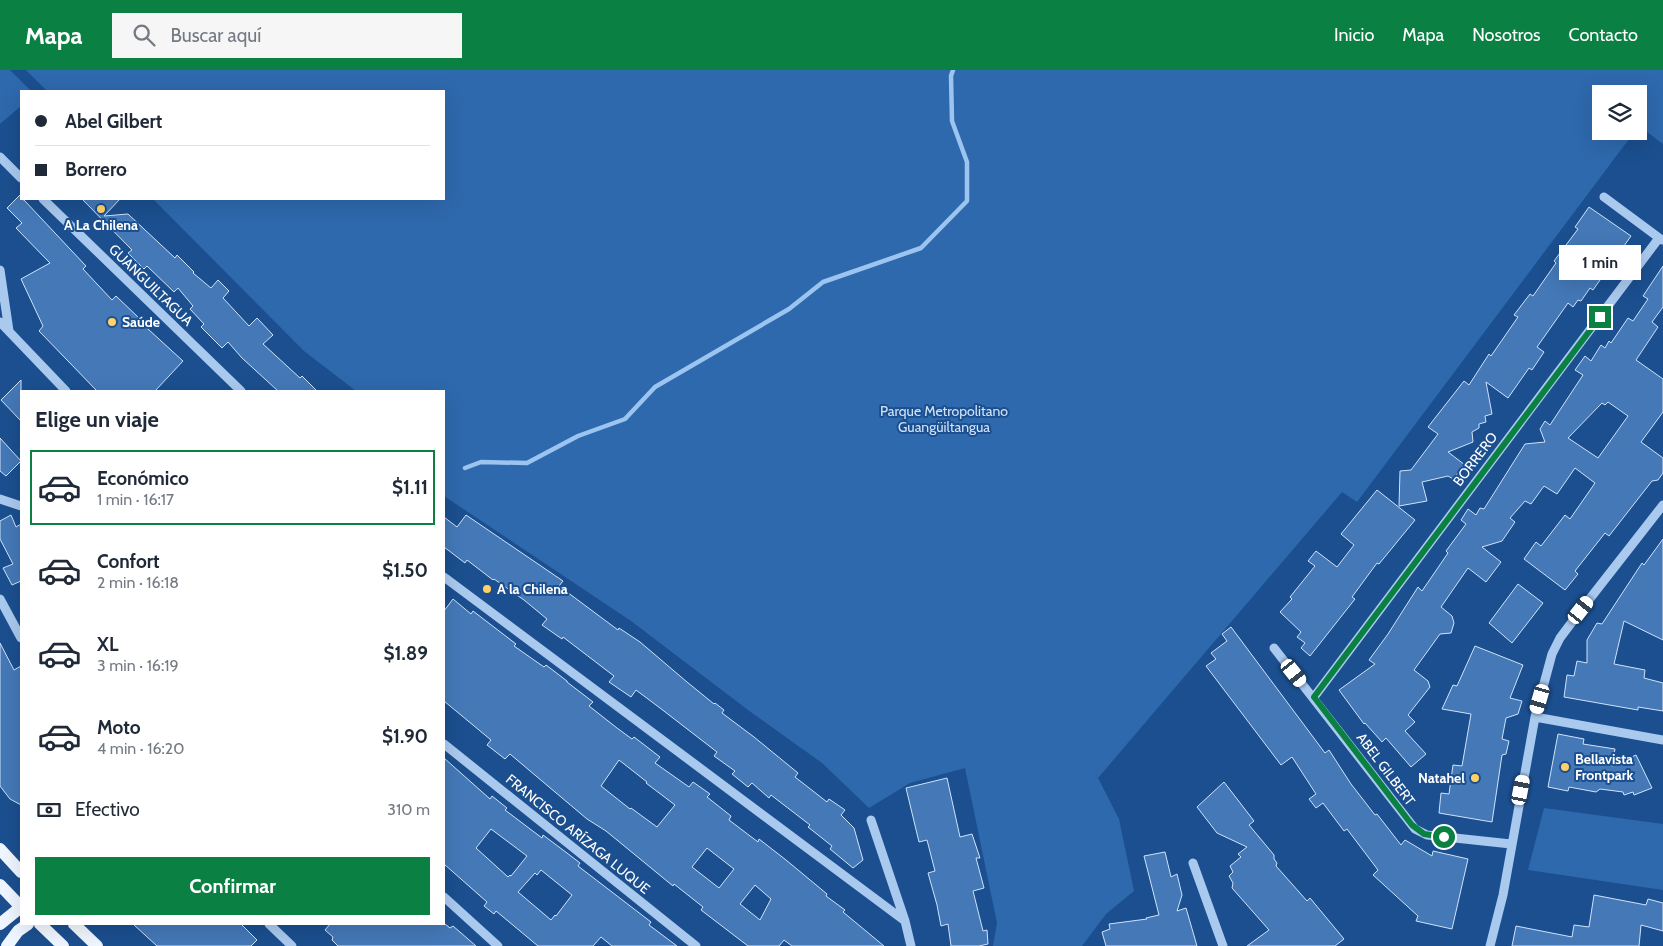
<!DOCTYPE html>
<html lang="es">
<head>
<meta charset="utf-8">
<style>
	:root { --surface:#fff; --page:#f6f6f7; --text:#1f2937; --muted:#747a83; --line:#e0e1e3; --accent:#0b8043 }
	body { margin:0; font-family:Cabin,sans-serif; background:var(--page); color:var(--text); height:100vh; display:flex; flex-direction:column; font-size:19px; white-space:nowrap }
	* { box-sizing:border-box; margin:0 }
	p { font-size:16px; color:var(--muted) }
	.icon { flex:none; width:28px; height:28px; fill:none; stroke:currentColor; stroke-width:2; stroke-linecap:round; stroke-linejoin:round }
	.map { position:relative; flex:1; overflow:hidden }
	.side { position:absolute; left:20px; top:320px; width:425px; height:535px; display:flex; flex-direction:column; background:var(--surface); border-radius:0px; box-shadow:0 5px 20px #0002 }
	.side>* { flex:none }
	.banner { position:absolute; left:20px; top:20px; width:425px; height:110px; border-radius:0px; box-shadow:0 5px 20px #0002; display:grid; align-content:center; height:110px; padding:0 15px; background:var(--surface) }
	.controls { position:absolute; left:1592px; top:15px; display:grid; gap:10px }
	.controls a { display:grid; place-items:center; width:55px; height:55px; border-radius:0px; background:var(--surface); box-shadow:0 5px 20px #0002; font-size:25px }
	.end { position:absolute; width:22px; height:22px; margin:-11px; border:6px solid #0b8043; background:#fff; box-shadow:0 0 0 2px #fff }
	.from { border-radius:50% }
	.bubble { position:absolute; height:35px; border-radius:0px; background:var(--surface); box-shadow:0 5px 20px #0002; font-size:16px; font-weight:800; line-height:35px; text-align:center }
	.car { position:absolute; width:15px; height:30px; margin:-15px -8px; border-radius:6px; box-shadow:0 0 4px 1px #0007; background:linear-gradient(#fff 24%,#345 0 40%,#fff 0 76%,#345 0 86%,#fff 0) }
	.banner b { display:flex; align-items:center; gap:18px; height:48px; font-size:19px }
	.banner b+b { border-top:1px solid var(--line) }
	.banner i { width:12px; height:12px; background:var(--text) }
	ul { padding:0; list-style:none }
	li { display:flex; align-items:center; gap:15px; height:75px; margin:0 10px 8px; padding:0 5px; border:2px solid transparent; border-radius:0px }
	li div { flex:1 }
	li b { display:block; font-size:19px }
	li em { font-style:normal; font-weight:800 }
	li.on { border-color:var(--accent) }
	li>.icon { width:45px; height:45px; stroke-width:1.5 }
	h2 { padding:0 15px; font-size:22px; line-height:60px }
	.pay { display:flex; align-items:center; gap:12px; height:55px; padding:0 15px; font-size:19px }
	.pay p { margin-inline-start:auto }
	.cta { display:flex; gap:10px; margin-top:auto; padding:10px 15px }
	.cta a { flex:1; height:58px; border-radius:0px; background:var(--accent); color:#fff; font-size:20px; font-weight:800; line-height:58px; text-align:center }
	header { display:flex; align-items:center; gap:30px; box-sizing:border-box; height:70px; padding:0 25px; background:var(--accent); color:#fff }
	header strong { font-size:24px }
	nav { display:flex; gap:28px; margin-inline-start:auto; font-size:18px }
	.search { width:350px; height:45px; background:var(--page); display:flex; align-items:center; gap:12px; box-sizing:border-box; padding:0 18px; border-radius:0px; color:var(--muted); font-size:19px }
	.map>svg:first-child { display:block }
	.green { fill:#2e69ad }
	.lines { fill:none; stroke-linecap:round; stroke-linejoin:round }
	.stream { stroke:#9cc4f0; stroke-width:4.5 }
	.building { fill:#4478b7; stroke:#cfe3fa; fill-rule:evenodd }
	.minor { stroke:#a9c9ee; stroke-width:9 }
	.major { stroke:#f0f6ff; stroke-width:12 }
	.route { stroke:#0b8043; stroke-width:6 }
	.poi-dot { fill:#ffd166; stroke:#1b4f8f; stroke-width:2 }
	.labels { text-anchor:middle; stroke-width:4; stroke-linejoin:round; paint-order:stroke }
	.poi-label { font-size:14px; font-weight:bold; fill:#fff; stroke:#1b4f8f; text-anchor:start }
	.street-label { font-size:14px; fill:#fff; stroke:#1b4f8f }
	.park-label { font-size:14px; fill:#cfe3fa; stroke:#1b4f8f }
</style>
</head>
<body>
<header>
<strong>Mapa</strong>
<div class="search"><svg class="icon" aria-label="search" viewBox="0 0 24 24"><circle cx="10" cy="10" r="6"/><path d="M15 15l6 6"/></svg>Buscar aquí</div>
<nav><a>Inicio</a><a>Mapa</a><a>Nosotros</a><a>Contacto</a></nav>
</header>
<div class="map">
<svg width="1663" height="876" viewBox="0 0 1663 876">
	<rect width="100%" height="100%" fill="#1b4f8f"/>
	<!-- green -->
	<path class="green" d="M 0,0 L 10,0 L 31,21 L 21,21 L 21,36 L 0,54 Z
		M 26,0 L 1663,0 L 1663,74 L 1639,56 L 1639,24 L 1601,24 L 1601,61 L 1635,61 L 1357,432 L 1342,422 L 1098,708 L 1119,749 L 1134,821 L 1106,844 L 1082,876 L 993,876 L 997,853 L 965,698 L 910,713 L 869,738 L 822,693 L 748,640 L 631,551 L 444,426 L 444,321 L 356,321 L 304,281 L 153,129 L 444,129 L 444,21 L 47,21 Z
		M 1544,738 L 1663,754 L 1663,820 L 1528,800 Z"/>
	<g class="lines">
		<!-- stream -->
		<path class="stream" d="M 465,398 L 481,392 L 527,393 L 578,366 L 625,349 L 655,317 L 789,239 L 823,212 L 921,178 L 967,131 L 967,92 L 952,51 L 951,6 L 953,0"/>
	</g>
	<!-- building -->
	<path class="building" d="M 20,125 L 21,129 L 24,130 L 86,196 L 83,199 L 112,230 L 116,226 L 139,248 L 137,249 L 183,291 L 155,321 L 97,321 L 39,261 L 43,256 L 21,209 L 50,193 L 16,158 L 22,153 L 7,138 Z
		M 82,129 L 120,129 L 104,146 L 128,144 L 175,188 L 177,185 L 194,202 L 193,203 L 211,218 L 218,210 L 229,221 L 223,228 L 249,256 L 257,248 L 273,265 L 263,274 L 300,308 L 302,306 L 317,321 L 278,321 L 242,288 L 228,272 L 222,278 L 201,257 L 204,254 L 190,239 L 193,236 L 178,218 L 174,222 L 147,196 L 144,199 L 128,183 L 132,180 Z
		M 1589,137 L 1631,166 L 1593,220 L 1590,218 L 1581,231 L 1578,230 L 1573,237 L 1568,233 L 1537,277 L 1544,282 L 1532,300 L 1529,298 L 1508,328 L 1486,312 L 1492,344 L 1485,346 L 1486,352 L 1479,354 L 1479,358 L 1472,362 L 1473,372 L 1448,382 L 1465,395 L 1453,409 L 1448,406 L 1422,412 L 1427,431 L 1399,436 L 1400,401 L 1411,400 L 1438,364 L 1428,357 L 1464,311 L 1469,315 L 1489,284 L 1491,286 L 1518,247 L 1514,245 L 1530,224 L 1533,226 L 1556,193 L 1554,191 L 1578,159 L 1575,157 Z
		M 1663,196 L 1663,237 L 1652,252 L 1658,257 L 1636,290 L 1663,309 L 1663,342 L 1641,372 L 1663,388 L 1663,403 L 1658,410 L 1652,411 L 1609,466 L 1605,463 L 1575,501 L 1578,504 L 1565,520 L 1524,489 L 1536,472 L 1541,476 L 1565,445 L 1570,449 L 1595,413 L 1575,398 L 1557,424 L 1544,416 L 1531,434 L 1525,431 L 1510,448 L 1515,452 L 1502,471 L 1482,477 L 1501,492 L 1486,512 L 1468,498 L 1441,537 L 1452,546 L 1454,553 L 1451,563 L 1440,564 L 1414,600 L 1428,611 L 1430,617 L 1408,645 L 1415,652 L 1405,661 L 1426,684 L 1411,697 L 1386,668 L 1382,672 L 1365,653 L 1364,654 L 1339,620 L 1375,594 L 1369,590 L 1388,564 L 1418,517 L 1422,521 L 1448,483 L 1446,481 L 1466,454 L 1461,450 L 1468,439 L 1476,445 L 1480,438 L 1484,439 L 1525,374 L 1545,372 L 1540,359 L 1545,351 L 1550,355 L 1583,305 L 1575,300 L 1585,286 L 1591,291 L 1601,275 L 1605,278 L 1609,271 L 1611,273 L 1628,248 L 1633,251 L 1648,229 L 1643,226 ZM 1608,332 L 1628,346 L 1598,388 L 1568,368 L 1602,333 L 1605,335 Z
		M 21,310 L 21,351 L 1,330 Z
		M 0,368 L 21,391 L 6,406 L 0,401 Z
		M 1377,420 L 1415,450 L 1379,494 L 1377,493 L 1352,527 L 1355,529 L 1310,586 L 1301,578 L 1305,573 L 1297,567 L 1301,562 L 1280,542 L 1292,529 L 1290,527 L 1315,496 L 1308,491 L 1316,481 L 1337,497 L 1354,475 L 1341,464 Z
		M 11,445 L 16,457 L 21,454 L 21,511 L 12,515 L 3,498 L 13,494 L 0,469 L 0,451 Z
		M 466,445 L 563,511 L 559,516 L 618,560 L 619,558 L 640,572 L 687,612 L 714,634 L 715,633 L 724,640 L 722,643 L 754,667 L 798,703 L 795,707 L 827,732 L 829,729 L 845,740 L 841,745 L 854,758 L 863,790 L 853,798 L 830,779 L 832,776 L 808,757 L 810,755 L 771,725 L 769,728 L 752,713 L 748,717 L 732,704 L 735,701 L 714,686 L 717,682 L 660,638 L 636,620 L 631,627 L 609,612 L 614,606 L 563,567 L 562,569 L 542,555 L 547,549 L 524,530 L 494,509 L 493,510 L 467,490 L 465,493 L 444,477 L 444,447 L 457,457 Z
		M 1663,469 L 1663,570 L 1624,551 L 1614,594 L 1645,600 L 1644,608 L 1663,613 L 1663,641 L 1638,637 L 1638,640 L 1564,627 L 1567,605 L 1574,606 L 1577,591 L 1587,593 L 1587,570 L 1597,553 L 1602,554 L 1642,493 L 1644,495 Z
		M 1518,514 L 1543,533 L 1512,573 L 1489,553 Z
		M 453,529 L 471,544 L 473,541 L 516,574 L 514,576 L 544,597 L 546,595 L 567,611 L 567,612 L 593,632 L 589,636 L 617,658 L 632,669 L 634,667 L 660,687 L 655,693 L 689,717 L 693,712 L 710,724 L 707,727 L 731,746 L 729,750 L 758,772 L 759,769 L 786,790 L 827,824 L 826,826 L 845,840 L 843,842 L 884,876 L 792,876 L 784,870 L 779,876 L 748,876 L 701,840 L 703,837 L 674,814 L 673,816 L 606,761 L 587,749 L 510,684 L 505,689 L 487,675 L 491,670 L 444,631 L 444,541 ZM 619,690 L 647,712 L 646,713 L 675,735 L 657,757 L 631,738 L 630,739 L 601,716 ZM 707,778 L 734,799 L 719,818 L 692,797 ZM 755,815 L 771,829 L 760,850 L 740,834 Z
		M 1231,557 L 1325,683 L 1329,680 L 1351,714 L 1375,745 L 1377,744 L 1401,775 L 1405,770 L 1432,786 L 1433,781 L 1468,789 L 1452,859 L 1416,851 L 1418,846 L 1373,805 L 1378,800 L 1347,759 L 1344,761 L 1323,733 L 1316,738 L 1309,729 L 1316,724 L 1292,687 L 1281,695 L 1206,596 L 1216,589 L 1211,583 L 1227,571 L 1222,564 Z
		M 0,573 L 14,600 L 21,596 L 21,735 L 10,729 L 0,716 Z
		M 1475,576 L 1523,595 L 1510,628 L 1522,631 L 1518,644 L 1506,648 L 1502,669 L 1509,671 L 1506,684 L 1502,685 L 1492,752 L 1439,743 L 1441,723 L 1449,724 L 1453,695 L 1462,696 L 1471,644 L 1442,639 L 1453,615 L 1457,616 Z
		M 1558,664 L 1584,669 L 1583,674 L 1615,679 L 1612,696 L 1636,685 L 1652,718 L 1634,725 L 1633,722 L 1624,725 L 1623,722 L 1600,719 L 1596,722 L 1569,717 L 1568,721 L 1548,717 Z
		M 444,688 L 490,729 L 492,726 L 507,738 L 505,740 L 542,768 L 543,765 L 567,783 L 580,793 L 578,796 L 651,852 L 649,855 L 677,876 L 612,876 L 601,867 L 593,876 L 538,876 L 496,841 L 494,844 L 484,836 L 487,832 L 444,794 ZM 491,759 L 527,786 L 511,806 L 510,805 L 508,807 L 476,778 ZM 541,800 L 572,825 L 556,846 L 555,845 L 551,850 L 518,822 L 535,803 L 537,805 Z
		M 947,708 L 960,767 L 972,764 L 980,788 L 976,788 L 984,818 L 973,821 L 983,861 L 987,860 L 988,874 L 979,876 L 951,876 L 948,854 L 941,856 L 937,835 L 928,803 L 935,801 L 927,770 L 919,772 L 906,718 Z
		M 1224,712 L 1254,751 L 1249,755 L 1274,785 L 1274,789 L 1277,793 L 1276,796 L 1307,831 L 1310,828 L 1344,869 L 1335,876 L 1247,876 L 1269,860 L 1232,818 L 1233,813 L 1229,806 L 1233,802 L 1230,796 L 1241,787 L 1238,784 L 1247,777 L 1217,763 L 1197,737 Z
		M 1165,782 L 1171,807 L 1177,804 L 1182,825 L 1177,841 L 1186,838 L 1197,876 L 1106,876 L 1102,862 L 1110,859 L 1109,854 L 1147,849 L 1146,848 L 1159,845 L 1144,786 Z
		M 1594,825 L 1646,835 L 1648,829 L 1663,833 L 1663,861 L 1641,855 L 1639,876 L 1512,876 L 1516,856 L 1572,867 L 1574,855 L 1589,857 Z
		M 133,854 L 241,854 L 257,870 L 251,876 L 157,876 Z
		M 330,854 L 445,854 L 450,858 L 453,856 L 476,876 L 338,876 L 332,870 L 333,867 L 325,860 Z"/>
	<g class="lines">
		<!-- minor -->
		<path class="minor" d="M 0,87 L 21,108
			M 1604,127 L 1662,170
			M 43,129 L 241,321
			M 0,200 L 9,261
			M 0,252 L 66,321
			M 0,429 L 21,436
			M 444,507 L 905,851
			M 0,529 L 21,568
			M 1274,578 L 1415,759 L 1427,765 L 1511,774
			M 1314,627 L 1659,168
			M 1535,647 L 1663,670
			M 444,674 L 696,876
			M 871,750 L 905,851 L 911,876
			M 1193,793 L 1223,876
			M 444,827 L 498,876
			M 269,854 L 292,876
			M 1490,876 L 1503,825 L 1535,647 L 1552,584 L 1560,568 L 1581,540 L 1663,435"/>
		<!-- major -->
		<path class="major" d="M 0,779 L 21,802
			M 0,815 L 21,837
			M 0,854 L 21,837
			M 40,854 L 63,876
			M 74,854 L 97,876
			M 7,876 L 18,861 L 28,854"/>
	</g>
	<g class="lines">
		<!-- route -->
		<path class="route" d="M 1444,767 L 1424,764 L 1412,755 L 1314,627 L 1600,247"/>
	</g>
	<!-- markers -->
	<g class="poi-dot">
		<circle cx="101" cy="139" r="5"/>
		<circle cx="112" cy="252" r="5"/>
		<circle cx="487" cy="519" r="5"/>
		<circle cx="1565" cy="697" r="5"/>
		<circle cx="1475" cy="708" r="5"/>
	</g>
	<g class="labels">
		<!-- poi labels -->
		<g class="poi-label">
			<text x="101" y="160" text-anchor="middle">A La Chilena</text>
			<text x="122" y="257">Saúde</text>
			<text x="497" y="524">A la Chilena</text>
			<text x="1575" y="694">Bellavista<tspan x="1575" dy="16">Frontpark</tspan></text>
			<text x="1465" y="713" text-anchor="end">Natahel</text>
		</g>
		<!-- street labels -->
		<g class="street-label">
			<text transform="translate(151 215) rotate(44)" y="5">GUANGUILTAGUA</text>
			<text transform="translate(1475 389) rotate(-53)" y="5">BORRERO</text>
			<text transform="translate(1386 699) rotate(53)" y="5">ABEL GILBERT</text>
			<text transform="translate(578 764) rotate(39)" y="5">FRANCISCO ARÍZAGA LUQUE</text>
		</g>
		<!-- park labels -->
		<g class="park-label">
			<text x="944" y="346">Parque Metropolitano<tspan x="944" dy="16">Guangüiltangua</tspan></text>
		</g>
	</g>
</svg>
<div class="controls">
<a><svg class="icon" aria-label="layers" viewBox="0 0 24 24"><path d="M12 4l9 5-9 5-9-5zM3 14l9 5 9-5"/></svg></a>
</div>
<i class="end from" style="left:1444px;top:767px"></i>
<i class="end" style="left:1600px;top:247px"></i>
<div class="bubble" style="left:1559px;top:175px;width:82px">1 min</div>
<i class="car" style="left:1581px;top:540px;rotate:38deg"></i>
<i class="car" style="left:1294px;top:603px;rotate:141deg"></i>
<i class="car" style="left:1540px;top:629px;rotate:196deg"></i>
<i class="car" style="left:1521px;top:720px;rotate:11deg"></i>
<div class="banner">
<b><i class="from"></i>Abel Gilbert</b>
<b><i></i>Borrero</b>
</div>
<section class="side">
<h2>Elige un viaje</h2>
<ul>
<li class="on"><svg class="icon" aria-label="car" viewBox="0 0 24 24"><path d="M5 17H2v-5l4-1 3-4h7l3 4 3 1v5h-3M9 17h6M6 11h13"/><circle cx="7" cy="17" r="2"/><circle cx="17" cy="17" r="2"/></svg><div><b>Económico</b><p>1 min · 16:17</p></div><em>$1.11</em></li>
<li><svg class="icon" aria-label="car" viewBox="0 0 24 24"><path d="M5 17H2v-5l4-1 3-4h7l3 4 3 1v5h-3M9 17h6M6 11h13"/><circle cx="7" cy="17" r="2"/><circle cx="17" cy="17" r="2"/></svg><div><b>Confort</b><p>2 min · 16:18</p></div><em>$1.50</em></li>
<li><svg class="icon" aria-label="car" viewBox="0 0 24 24"><path d="M5 17H2v-5l4-1 3-4h7l3 4 3 1v5h-3M9 17h6M6 11h13"/><circle cx="7" cy="17" r="2"/><circle cx="17" cy="17" r="2"/></svg><div><b>XL</b><p>3 min · 16:19</p></div><em>$1.89</em></li>
<li><svg class="icon" aria-label="car" viewBox="0 0 24 24"><path d="M5 17H2v-5l4-1 3-4h7l3 4 3 1v5h-3M9 17h6M6 11h13"/><circle cx="7" cy="17" r="2"/><circle cx="17" cy="17" r="2"/></svg><div><b>Moto</b><p>4 min · 16:20</p></div><em>$1.90</em></li>
</ul>
<div class="pay"><svg class="icon" aria-label="cash" viewBox="0 0 24 24"><path d="M3 7h18v10H3z"/><circle cx="12" cy="12" r="2"/></svg>Efectivo<p>310 m</p></div>
<div class="cta"><a>Confirmar</a></div>
</section>
</div>
</body>
</html>
